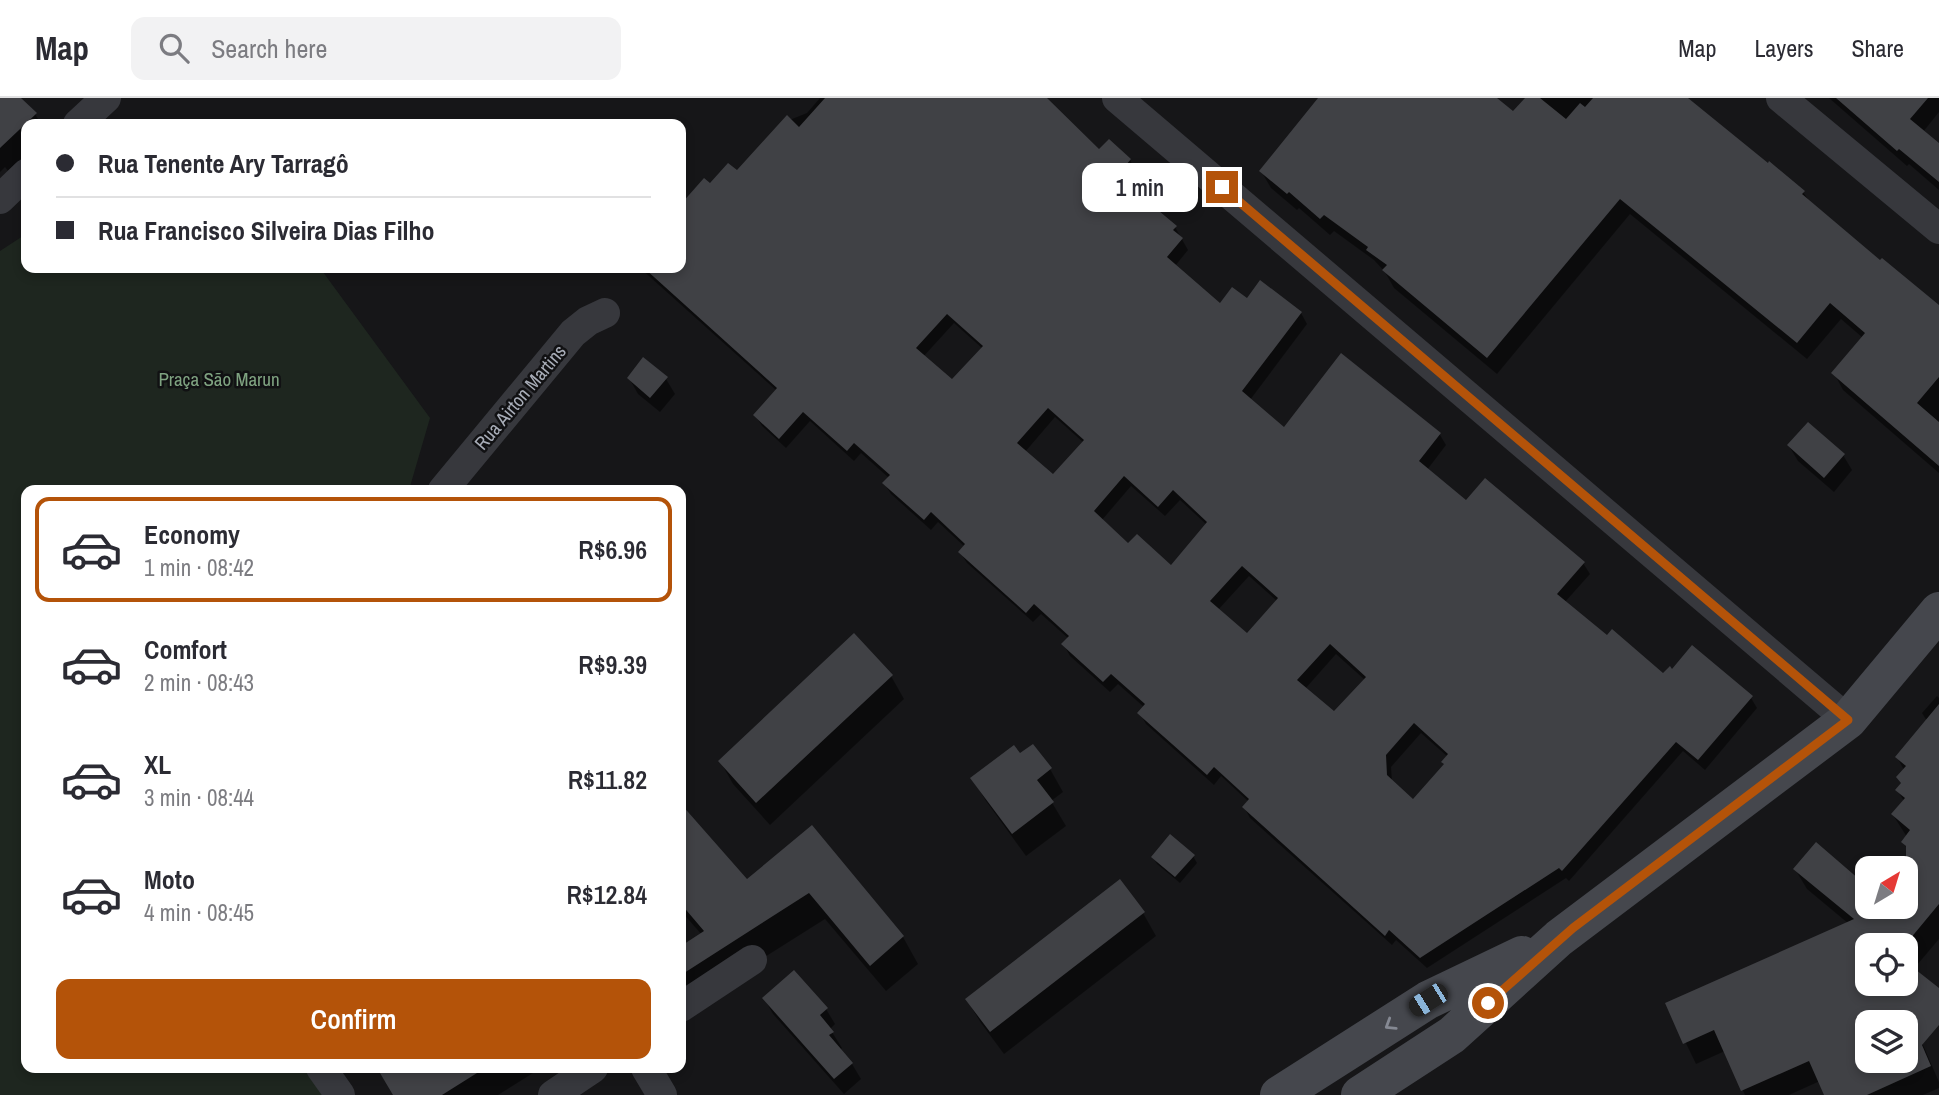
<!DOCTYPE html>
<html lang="en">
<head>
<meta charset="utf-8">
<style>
	:root { --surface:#fff; --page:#f2f2f3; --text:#2b2b33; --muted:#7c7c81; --line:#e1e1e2; --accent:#b45309 }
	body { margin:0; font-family:"Archivo Narrow",sans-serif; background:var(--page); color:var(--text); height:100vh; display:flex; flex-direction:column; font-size:26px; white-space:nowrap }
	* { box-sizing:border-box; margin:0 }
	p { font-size:23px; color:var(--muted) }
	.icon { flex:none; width:38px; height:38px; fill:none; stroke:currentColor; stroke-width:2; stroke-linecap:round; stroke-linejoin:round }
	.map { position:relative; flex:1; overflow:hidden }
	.sheet { position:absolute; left:21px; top:387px; width:665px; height:588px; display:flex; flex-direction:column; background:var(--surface); border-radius:14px; box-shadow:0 4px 10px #0003 }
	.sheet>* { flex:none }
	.banner { position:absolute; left:21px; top:21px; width:665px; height:154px; border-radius:14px; box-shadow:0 4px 10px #0003; display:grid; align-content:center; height:154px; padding:0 35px; background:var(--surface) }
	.needle { width:46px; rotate:38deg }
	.controls { position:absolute; left:1855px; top:758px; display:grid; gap:14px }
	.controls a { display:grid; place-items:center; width:63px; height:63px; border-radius:14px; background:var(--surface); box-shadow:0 4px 10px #0003; font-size:35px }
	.end { position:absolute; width:32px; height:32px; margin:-16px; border:9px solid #b45309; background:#fff; box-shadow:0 0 0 4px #fff }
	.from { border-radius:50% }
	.bubble { position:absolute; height:49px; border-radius:14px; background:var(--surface); box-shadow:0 4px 10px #0003; font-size:23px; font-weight:600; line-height:49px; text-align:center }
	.car { position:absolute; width:21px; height:42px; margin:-21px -10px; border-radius:9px; box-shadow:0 0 5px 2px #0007; background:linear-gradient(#222 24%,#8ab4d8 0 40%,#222 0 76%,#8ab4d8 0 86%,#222 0) }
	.banner b { display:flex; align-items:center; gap:24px; height:66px; font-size:26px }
	.banner b+b { border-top:2px solid var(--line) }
	.banner i { width:18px; height:18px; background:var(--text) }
	ul { padding:12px 0 0; list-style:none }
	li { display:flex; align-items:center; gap:21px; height:105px; margin:0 14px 10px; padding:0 21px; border:4px solid transparent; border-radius:14px }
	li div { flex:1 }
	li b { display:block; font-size:26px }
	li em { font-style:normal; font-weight:600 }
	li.current { border-color:var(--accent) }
	li>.icon { width:63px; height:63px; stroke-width:1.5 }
	.cta { display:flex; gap:14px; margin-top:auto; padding:14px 35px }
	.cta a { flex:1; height:80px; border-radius:14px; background:var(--accent); color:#fff; font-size:28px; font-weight:600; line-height:80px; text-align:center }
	header { display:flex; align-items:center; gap:42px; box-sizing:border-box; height:98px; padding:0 35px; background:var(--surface); border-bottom:2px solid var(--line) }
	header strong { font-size:33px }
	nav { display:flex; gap:38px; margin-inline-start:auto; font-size:24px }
	.search { width:490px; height:63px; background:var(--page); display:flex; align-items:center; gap:18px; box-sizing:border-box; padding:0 24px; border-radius:14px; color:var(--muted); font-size:26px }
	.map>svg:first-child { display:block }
	.green { fill:#1e261f }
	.shadow { fill:#0007; fill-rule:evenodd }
	.building { fill:#404145; fill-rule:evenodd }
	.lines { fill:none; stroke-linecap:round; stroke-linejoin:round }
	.minor { stroke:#37383d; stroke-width:30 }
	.secondary { stroke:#45474d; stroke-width:38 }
	.oneway { stroke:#858993 }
	.route { stroke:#b45309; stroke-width:9 }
	.labels { text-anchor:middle; stroke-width:5; stroke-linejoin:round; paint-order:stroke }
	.park-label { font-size:19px; fill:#7fa381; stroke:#111113 }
	.street-label { font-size:19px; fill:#a8adb8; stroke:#111113 }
</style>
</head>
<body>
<header>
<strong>Map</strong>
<div class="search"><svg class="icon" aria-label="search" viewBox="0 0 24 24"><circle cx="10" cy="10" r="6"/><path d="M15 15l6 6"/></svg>Search here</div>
<nav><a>Map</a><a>Layers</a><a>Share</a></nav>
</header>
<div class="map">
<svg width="1939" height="997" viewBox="0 0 1939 997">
	<rect width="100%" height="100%" fill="#161618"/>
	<!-- green -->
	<path class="green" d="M 26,136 L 26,170 L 320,170 L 430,320 L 409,392 L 26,392 L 26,970 L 304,970 L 322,997 L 0,997 L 0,153 Z"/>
	<!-- shadow -->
	<path class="shadow" d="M 0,0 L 19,0 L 35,16 L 41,26 L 26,26 L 26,56 L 8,73 L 5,69 L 0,74 Z
		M 820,0 L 1045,0 L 1099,54 L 1130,62 L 1136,73 L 1125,86 L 1175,129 L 1188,152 L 1175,168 L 1221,207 L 1247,202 L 1301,215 L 1307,226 L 1250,302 L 1285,332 L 1341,258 L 1440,337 L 1446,347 L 1427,372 L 1466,405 L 1583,465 L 1590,476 L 1565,504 L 1607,539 L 1664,578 L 1751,600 L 1757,610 L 1705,672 L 1683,653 L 1569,783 L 1566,780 L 1427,870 L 1396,842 L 1392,847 L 1250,720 L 1244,709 L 1249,704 L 1221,678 L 1214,687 L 1146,626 L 1140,615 L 1145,610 L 1118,586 L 1110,594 L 1070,558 L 1064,547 L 1069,541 L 1041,516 L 1033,524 L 967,465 L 960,454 L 965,449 L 938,424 L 931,432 L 891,396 L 884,385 L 889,380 L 861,355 L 854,363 L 810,323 L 786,350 L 762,328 L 755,317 L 777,293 L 640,170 L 681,170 L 681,109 L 705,82 L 710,87 L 737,75 L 782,25 L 807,15 ZM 954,225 L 983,251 L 952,284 L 923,259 ZM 1055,319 L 1084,345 L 1053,379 L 1025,354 ZM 1131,388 L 1165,418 L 1180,402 L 1207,427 L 1171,470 L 1128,447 L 1102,422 ZM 1249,478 L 1278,504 L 1248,538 L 1218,512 ZM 1336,556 L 1365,582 L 1335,616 L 1305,591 ZM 1421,635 L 1448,659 L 1445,667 L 1413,703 L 1392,684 L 1391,669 Z
		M 1320,0 L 1495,0 L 1513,16 L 1527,0 L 1685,0 L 1803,94 L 1810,104 L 1880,164 L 1939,209 L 1939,375 L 1843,292 L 1834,275 L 1863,240 L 1841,221 L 1807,261 L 1630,116 L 1497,276 L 1394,190 L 1385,174 L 1374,162 L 1334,133 L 1330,137 L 1299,110 L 1297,112 L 1271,90 L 1261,73 Z
		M 1829,0 L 1939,0 L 1939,14 L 1923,34 L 1939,48 L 1939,92 L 1909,66 L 1907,68 Z
		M 629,280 L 666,281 L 675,296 L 660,314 L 638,296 Z
		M 1789,348 L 1843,357 L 1852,372 L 1834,394 L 1798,363 Z
		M 891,578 L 904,601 L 770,727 L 733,686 L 720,663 Z
		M 1937,598 L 1939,600 L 1939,841 L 1906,880 L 1906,847 L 1867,847 L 1867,886 L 1901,886 L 1898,889 L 1939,984 L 1939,990 L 1923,997 L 1826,997 L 1820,983 L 1789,997 L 1745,997 L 1725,953 L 1696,966 L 1667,906 L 1849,826 L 1807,791 L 1795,771 L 1816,747 L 1867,790 L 1867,808 L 1906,808 L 1906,780 L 1917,766 L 1903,744 L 1907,739 L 1893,717 L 1904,703 L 1897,692 L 1902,687 L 1904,672 L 1897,659 L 1927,623 L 1922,615 ZM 1867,924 L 1906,924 L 1906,962 L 1867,962 Z
		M 1020,658 L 1050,671 L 1063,694 L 1051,703 L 1066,728 L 1026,758 L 986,703 L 972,680 Z
		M 681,709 L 746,783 L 811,730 L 903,839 L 918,866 L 886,893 L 825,821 L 681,912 L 681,851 L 702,837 L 681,813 Z
		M 1193,758 L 1197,765 L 1180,785 L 1157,766 L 1153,759 Z
		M 1143,815 L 1156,838 L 1004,956 L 981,925 L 967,902 Z
		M 764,900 L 826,911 L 835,926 L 830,931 L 842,950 L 840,952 L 852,966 L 861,981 L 844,996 L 773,916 Z
		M 379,970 L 541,970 L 498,997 L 396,997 Z"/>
	<!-- building -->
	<path class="building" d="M 0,0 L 21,0 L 37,15 L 0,50 Z
		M 825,0 L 1047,0 L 1099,51 L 1109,41 L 1131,61 L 1117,78 L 1177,128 L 1173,132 L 1183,140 L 1167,159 L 1220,205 L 1232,189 L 1247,200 L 1260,182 L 1302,214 L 1242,293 L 1284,329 L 1341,255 L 1441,335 L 1419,363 L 1466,402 L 1485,380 L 1585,464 L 1557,496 L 1607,537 L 1612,531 L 1663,575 L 1670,568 L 1672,571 L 1692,547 L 1753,598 L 1698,662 L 1676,644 L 1562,773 L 1559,770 L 1420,860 L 1389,832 L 1385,838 L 1242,709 L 1249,701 L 1214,669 L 1207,677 L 1137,615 L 1145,606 L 1111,576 L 1103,584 L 1061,546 L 1069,538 L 1034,506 L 1026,515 L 958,454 L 965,446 L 931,414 L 924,422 L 882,385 L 890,377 L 854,345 L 847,353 L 803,314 L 779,341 L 753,317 L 777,290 L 644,170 L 681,170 L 681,106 L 704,80 L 710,85 L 728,65 L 737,72 L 787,17 L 799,29 ZM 947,216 L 983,248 L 952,281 L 916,250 ZM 1048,310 L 1084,342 L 1053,376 L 1017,345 ZM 1124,378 L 1158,409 L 1173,392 L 1207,424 L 1171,467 L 1137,436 L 1128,445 L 1094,413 ZM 1242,468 L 1278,500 L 1247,535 L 1210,503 ZM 1330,546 L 1366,579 L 1334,613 L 1297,582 ZM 1414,625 L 1448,656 L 1441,664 L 1444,666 L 1413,701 L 1387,677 L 1386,657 Z
		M 1318,0 L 1497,0 L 1513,13 L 1525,0 L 1540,0 L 1566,21 L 1580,5 L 1585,9 L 1593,0 L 1688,0 L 1768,65 L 1769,63 L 1805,93 L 1802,96 L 1880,162 L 1882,160 L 1939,207 L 1939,279 L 1917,305 L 1939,324 L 1939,368 L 1831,275 L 1865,235 L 1830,205 L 1797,245 L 1620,101 L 1487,260 L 1382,172 L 1387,167 L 1366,152 L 1368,149 L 1324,117 L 1320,121 L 1289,94 L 1287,96 L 1259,73 Z
		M 1836,0 L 1928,0 L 1910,21 L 1939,45 L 1939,84 L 1899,51 L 1897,53 Z
		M 643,259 L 668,279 L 650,300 L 627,280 Z
		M 1808,324 L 1845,356 L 1824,380 L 1787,347 Z
		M 854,535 L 893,577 L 756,705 L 718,663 Z
		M 1939,606 L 1939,806 L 1905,847 L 1867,847 L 1867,886 L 1906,886 L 1906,864 L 1939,890 L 1939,927 L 1922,947 L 1931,968 L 1867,997 L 1824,997 L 1809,963 L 1741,993 L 1714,932 L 1683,946 L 1665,905 L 1854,821 L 1793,771 L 1816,744 L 1867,788 L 1867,808 L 1892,808 L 1906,820 L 1906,748 L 1901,744 L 1910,732 L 1891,716 L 1905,700 L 1895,692 L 1901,685 L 1896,679 L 1906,668 L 1895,659 ZM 1867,924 L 1906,924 L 1906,962 L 1867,962 Z
		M 1033,646 L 1052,670 L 1037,682 L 1054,704 L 1012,736 L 970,680 L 1014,647 L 1020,655 Z
		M 681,706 L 747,781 L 812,727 L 904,838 L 870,868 L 809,795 L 681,877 L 681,848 L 704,833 L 681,806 Z
		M 1170,736 L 1195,757 L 1175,779 L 1151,759 Z
		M 1120,781 L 1145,814 L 990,934 L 965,901 Z
		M 794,872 L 828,910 L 820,917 L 834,934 L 829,937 L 853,965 L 834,981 L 762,900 Z
		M 377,970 L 485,970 L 442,997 L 393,997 Z"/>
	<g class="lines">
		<!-- minor -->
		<path class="minor" d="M 1117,0 L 1848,622
			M 1781,0 L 1939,131
			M 78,26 L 106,0
			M 0,101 L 26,76
			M 443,392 L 573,235 L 588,223 L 605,215
			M 681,909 L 752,862
			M 321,970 L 340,997
			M 646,970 L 662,997
			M 553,997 L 593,970"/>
		<!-- secondary -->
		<path class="secondary" d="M 1279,997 L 1428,902 L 1522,857
			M 1360,997 L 1452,937 L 1559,840 L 1848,622 L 1939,513"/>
	</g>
	<!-- one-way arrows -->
	<defs><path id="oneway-chevron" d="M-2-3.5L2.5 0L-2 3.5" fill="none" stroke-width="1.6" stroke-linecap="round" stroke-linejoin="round" transform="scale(1.75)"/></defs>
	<use class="oneway" href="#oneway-chevron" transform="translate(1390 927) rotate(148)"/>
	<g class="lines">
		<!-- route -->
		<path class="route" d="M 1222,89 L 1848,622 L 1573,830 L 1488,905"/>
	</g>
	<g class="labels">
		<!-- park labels -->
		<g class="park-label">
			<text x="219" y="288">Praça São Marun</text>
		</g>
		<!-- street labels -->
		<g class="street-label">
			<text transform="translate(520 299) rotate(-50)" y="7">Rua Airton Martins</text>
		</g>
	</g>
</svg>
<div class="controls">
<a><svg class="needle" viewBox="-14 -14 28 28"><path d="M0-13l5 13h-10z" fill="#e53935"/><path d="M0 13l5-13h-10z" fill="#7c7c81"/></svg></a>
<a><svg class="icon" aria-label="locate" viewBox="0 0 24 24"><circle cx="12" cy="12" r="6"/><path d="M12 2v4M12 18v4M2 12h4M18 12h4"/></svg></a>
<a><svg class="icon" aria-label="layers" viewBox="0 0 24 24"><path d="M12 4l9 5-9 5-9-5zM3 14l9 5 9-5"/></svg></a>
</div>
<i class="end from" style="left:1488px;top:905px"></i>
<i class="end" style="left:1222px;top:89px"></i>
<div class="bubble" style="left:1082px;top:65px;width:116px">1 min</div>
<i class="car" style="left:1428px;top:902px;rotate:238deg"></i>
<div class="banner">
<b><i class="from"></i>Rua Tenente Ary Tarragô</b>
<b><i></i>Rua Francisco Silveira Dias Filho</b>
</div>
<section class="sheet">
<ul>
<li class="current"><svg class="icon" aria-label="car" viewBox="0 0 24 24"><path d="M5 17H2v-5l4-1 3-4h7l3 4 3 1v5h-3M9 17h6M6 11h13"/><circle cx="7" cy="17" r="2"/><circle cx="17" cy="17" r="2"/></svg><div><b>Economy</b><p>1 min · 08:42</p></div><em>R$6.96</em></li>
<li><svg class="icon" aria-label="car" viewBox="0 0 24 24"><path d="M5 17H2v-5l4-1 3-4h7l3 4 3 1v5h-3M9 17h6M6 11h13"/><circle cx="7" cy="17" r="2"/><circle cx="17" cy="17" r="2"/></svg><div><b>Comfort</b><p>2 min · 08:43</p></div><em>R$9.39</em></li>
<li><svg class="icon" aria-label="car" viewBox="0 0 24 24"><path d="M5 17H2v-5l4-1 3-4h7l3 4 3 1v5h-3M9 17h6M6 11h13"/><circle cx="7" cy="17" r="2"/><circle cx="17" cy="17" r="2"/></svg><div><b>XL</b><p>3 min · 08:44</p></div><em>R$11.82</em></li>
<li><svg class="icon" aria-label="car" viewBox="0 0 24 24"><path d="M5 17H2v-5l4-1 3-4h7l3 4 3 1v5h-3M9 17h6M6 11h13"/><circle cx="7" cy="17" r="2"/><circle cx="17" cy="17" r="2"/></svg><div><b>Moto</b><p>4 min · 08:45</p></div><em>R$12.84</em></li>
</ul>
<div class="cta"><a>Confirm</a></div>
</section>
</div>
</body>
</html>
